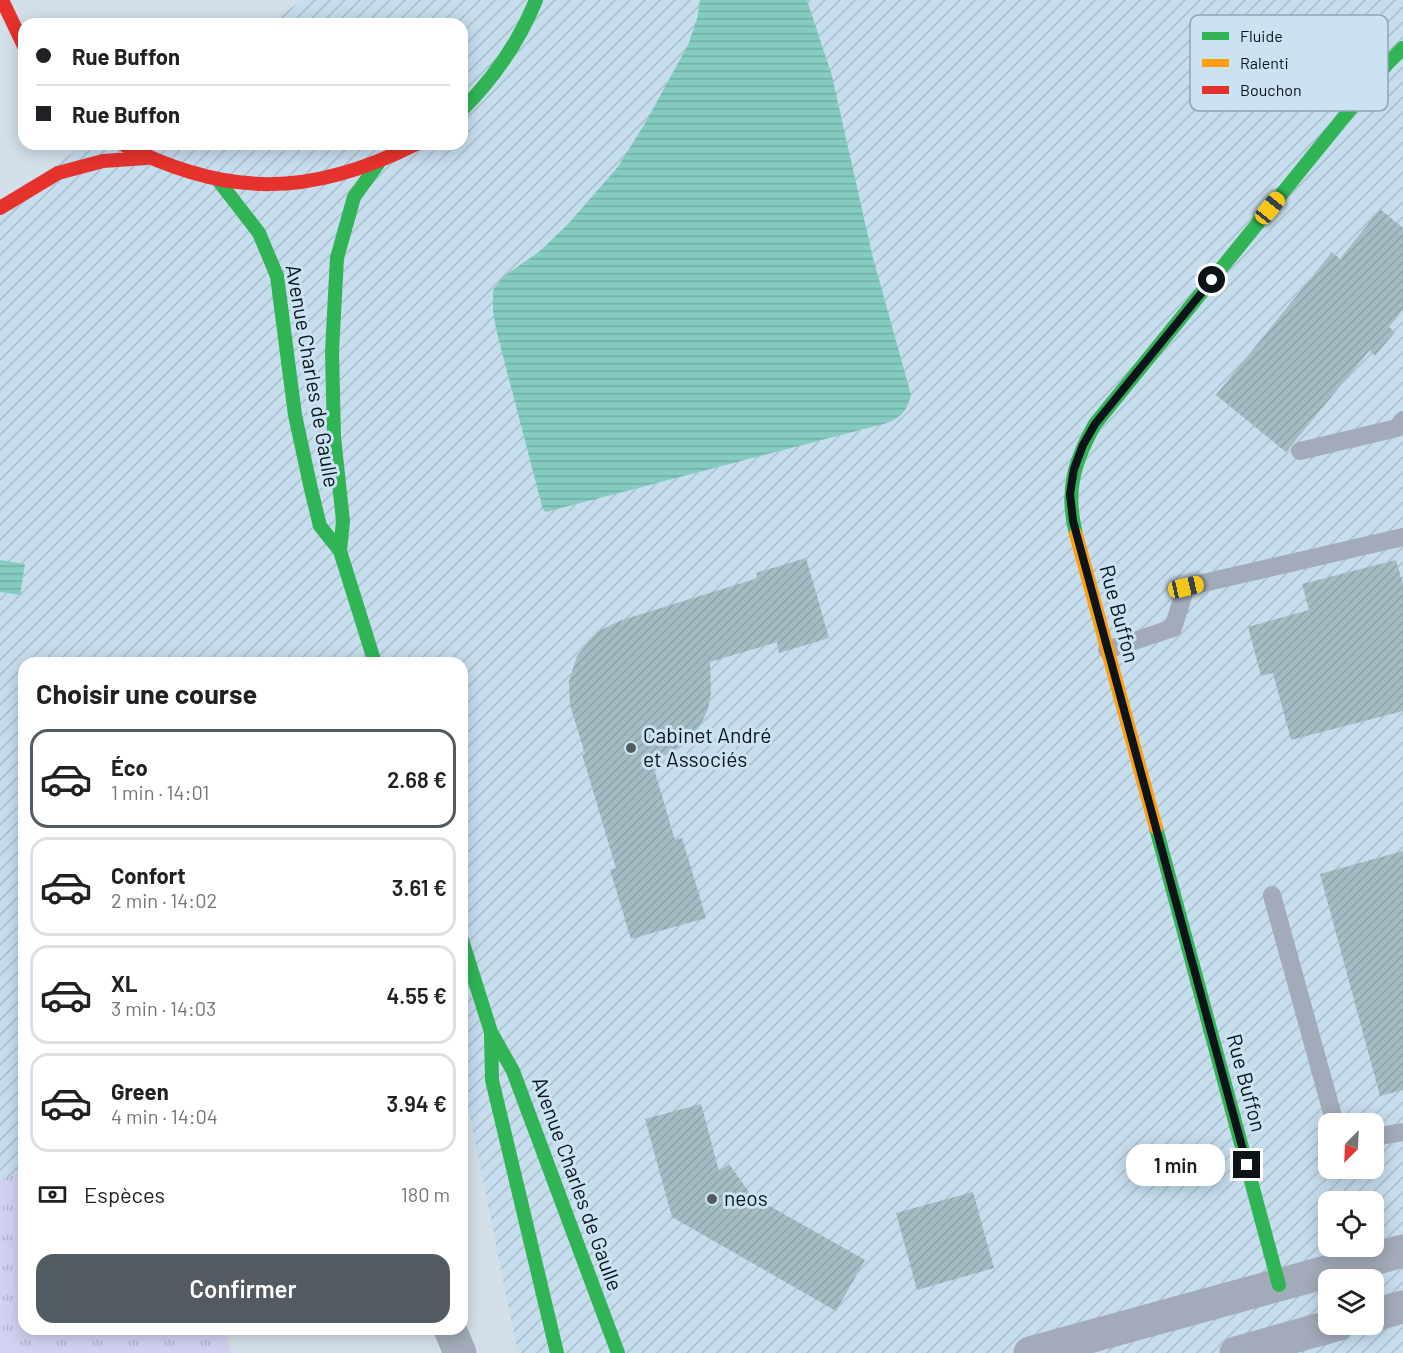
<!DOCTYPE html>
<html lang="fr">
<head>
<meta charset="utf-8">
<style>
	:root { --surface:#fff; --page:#f6f6f6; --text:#202124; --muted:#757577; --line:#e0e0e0; --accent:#525b62 }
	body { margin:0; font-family:Barlow,sans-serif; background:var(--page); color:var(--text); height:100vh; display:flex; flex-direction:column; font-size:22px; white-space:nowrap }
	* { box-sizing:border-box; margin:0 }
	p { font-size:20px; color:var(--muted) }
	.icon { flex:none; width:33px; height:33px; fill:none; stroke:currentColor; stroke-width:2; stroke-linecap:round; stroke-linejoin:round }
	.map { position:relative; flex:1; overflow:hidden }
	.sheet { position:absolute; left:18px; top:657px; width:450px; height:678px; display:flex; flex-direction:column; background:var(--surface); border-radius:18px; box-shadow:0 3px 15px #0003 }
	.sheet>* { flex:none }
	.banner { position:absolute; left:18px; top:18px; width:450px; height:132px; border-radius:18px; box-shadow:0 3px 15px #0003; display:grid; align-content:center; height:132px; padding:0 18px; background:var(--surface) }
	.needle { width:39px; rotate:204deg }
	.fabs { position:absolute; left:1318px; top:1113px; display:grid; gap:12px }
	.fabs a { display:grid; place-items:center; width:66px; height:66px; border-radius:12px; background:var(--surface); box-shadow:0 3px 15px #0003; font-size:30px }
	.end { position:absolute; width:27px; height:27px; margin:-14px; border:8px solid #0c141a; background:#fff; box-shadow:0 0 0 3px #fff }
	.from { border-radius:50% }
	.bubble { position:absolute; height:42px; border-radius:18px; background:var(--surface); box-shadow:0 3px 15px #0003; font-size:20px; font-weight:600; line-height:42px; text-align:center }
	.car { position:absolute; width:18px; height:36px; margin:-18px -9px; border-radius:8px; box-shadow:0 0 4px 2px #0007; background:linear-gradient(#f5c518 24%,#345 0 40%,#f5c518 0 76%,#345 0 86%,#f5c518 0) }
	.banner b { display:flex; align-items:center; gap:21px; height:57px; font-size:22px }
	.banner b+b { border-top:2px solid var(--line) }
	.banner i { width:15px; height:15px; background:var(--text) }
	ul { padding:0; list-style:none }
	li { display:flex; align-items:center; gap:18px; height:99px; margin:0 12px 9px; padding:0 6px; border:3px solid var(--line); border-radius:18px }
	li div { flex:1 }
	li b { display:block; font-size:22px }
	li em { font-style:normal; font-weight:600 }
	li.on { border-color:var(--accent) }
	li>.icon { width:54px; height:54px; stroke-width:1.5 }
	h2 { padding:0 18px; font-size:27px; line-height:72px }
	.pay { display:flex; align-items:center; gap:15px; height:66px; padding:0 18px; font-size:22px }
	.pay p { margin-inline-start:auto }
	.action { display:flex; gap:12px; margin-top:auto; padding:12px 18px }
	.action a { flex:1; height:69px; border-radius:18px; background:var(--accent); color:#fff; font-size:24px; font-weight:600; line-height:69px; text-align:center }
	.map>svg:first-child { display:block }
	.industrial { fill:url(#industrial-furrows); fill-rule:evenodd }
	.park { fill:url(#park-tufts) }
	.water { fill:url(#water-rules) }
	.building { fill:url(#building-hatch) }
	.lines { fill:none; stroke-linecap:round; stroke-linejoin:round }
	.lane { stroke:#a3aab9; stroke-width:18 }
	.street { stroke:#a3aab9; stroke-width:33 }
	.fast { stroke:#30b455; stroke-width:14 }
	.slow { stroke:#ff9f0a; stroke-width:14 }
	.jam { stroke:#e5322d; stroke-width:14 }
	.route { stroke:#0c141a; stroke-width:8 }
	.poi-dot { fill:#525b62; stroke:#cae2f2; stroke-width:2 }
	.labels { text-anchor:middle; stroke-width:6; stroke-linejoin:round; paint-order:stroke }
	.street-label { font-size:21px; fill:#0c141a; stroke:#cae2f2 }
	.poi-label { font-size:21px; fill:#0c141a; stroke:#cae2f2; text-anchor:start }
	.key { fill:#cae2f2; stroke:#91a4b1; stroke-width:1.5 }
	.key-label { font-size:16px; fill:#0c141a }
</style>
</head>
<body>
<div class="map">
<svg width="1403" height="1353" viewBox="0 0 1403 1353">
	<defs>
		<pattern id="industrial-furrows" width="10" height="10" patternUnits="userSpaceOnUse" patternTransform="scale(1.5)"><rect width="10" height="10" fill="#c6dded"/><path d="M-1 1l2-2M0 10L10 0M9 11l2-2" fill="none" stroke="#a9bdcb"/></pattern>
		<pattern id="park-tufts" width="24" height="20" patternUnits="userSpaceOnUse" patternTransform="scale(1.5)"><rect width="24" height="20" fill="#d1d1f2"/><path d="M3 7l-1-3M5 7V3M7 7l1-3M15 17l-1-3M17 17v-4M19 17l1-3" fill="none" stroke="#b2b3cf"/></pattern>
		<pattern id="water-rules" width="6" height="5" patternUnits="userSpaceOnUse" patternTransform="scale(1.5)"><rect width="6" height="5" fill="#84ccc1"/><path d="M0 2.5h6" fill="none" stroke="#71aea5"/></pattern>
		<pattern id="building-hatch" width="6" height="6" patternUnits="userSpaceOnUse" patternTransform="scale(1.5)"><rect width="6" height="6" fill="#a4bdc4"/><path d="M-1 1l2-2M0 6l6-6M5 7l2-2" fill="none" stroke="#8ca2a8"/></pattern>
	</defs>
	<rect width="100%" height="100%" fill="#d3e0e9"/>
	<!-- industrial -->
	<path class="industrial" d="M 303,0 L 1403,0 L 1403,1353 L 518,1353 L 462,1077 L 462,663 L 24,663 L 24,1171 L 0,1182 L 0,201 L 86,144 L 462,144 L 462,24 L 267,24 ZM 1329,1124 L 1374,1124 L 1374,1168 L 1329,1168 ZM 1329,1202 L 1374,1202 L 1374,1246 L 1329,1246 ZM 1329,1280 L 1374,1280 L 1374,1324 L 1329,1324 Z"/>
	<!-- park -->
	<path class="park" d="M 24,1170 L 24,1329 L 225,1329 L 231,1353 L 0,1353 L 0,1181 Z"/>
	<!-- water -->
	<path class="water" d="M 700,0 L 807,0 L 832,76 L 872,254 L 911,395 C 907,410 902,417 887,423 L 546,512 L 543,510 L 496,329 L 493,311 L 493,290 L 503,277 L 540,251 L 568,224 L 617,168 L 644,125 L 688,45 L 697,19 Z
		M 0,560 L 25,564 L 20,595 L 0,592 Z"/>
	<!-- building -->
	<path class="building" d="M 1380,209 L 1403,228 L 1403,310 L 1389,327 L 1395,332 L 1375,356 L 1370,350 L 1286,452 L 1216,395 L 1332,252 L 1340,259 Z
		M 806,558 L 829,638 L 779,653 L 777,642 L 710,662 L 711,692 L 708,709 L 701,724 L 683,746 L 652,762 L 675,840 L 682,838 L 706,918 L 631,939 L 610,870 L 616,868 L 582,754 L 585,754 L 570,705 L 569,681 L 577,656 L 597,632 L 619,621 L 758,578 L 756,573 Z
		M 1396,560 L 1403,584 L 1403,711 L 1291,740 L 1273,673 L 1261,676 L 1248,627 L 1309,610 L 1302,584 Z
		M 1403,851 L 1403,1090 L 1380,1096 L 1320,874 Z
		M 701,1104 L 719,1171 L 729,1164 L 752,1196 L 865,1260 L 836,1311 L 672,1217 L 645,1119 Z
		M 973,1192 L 994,1268 L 917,1290 L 896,1213 Z"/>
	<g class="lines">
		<!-- lane -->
		<path class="lane" d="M 1300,451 L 1397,428 L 1403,420
			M 1107,650 L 1173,628 L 1186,587 L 1403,537
			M 1272,895 L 1334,1120 L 1343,1124
			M 1374,1137 L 1403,1132"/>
		<!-- street -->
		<path class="street" d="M 1374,1315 L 1403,1307
			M 450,1329 L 460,1353
			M 1030,1353 L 1403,1251
			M 1236,1353 L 1339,1324"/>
		<!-- fast -->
		<path class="fast" d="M 462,110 C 494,78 519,42 536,0
			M 218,180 L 259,233 L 277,276 L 295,415 L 311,489 L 320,526 L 340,551
			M 1076,534 C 1065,491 1074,462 1095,424 L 1387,64 L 1403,48
			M 375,663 L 340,551 L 343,521 L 334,437 L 332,351 L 337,258 L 354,197 L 378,164
			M 1156,828 L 1279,1285
			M 462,940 L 491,1032 L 513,1071 L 618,1353
			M 491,1034 L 492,1080 L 557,1353"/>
		<!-- slow -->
		<path class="slow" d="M 1076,534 L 1156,828"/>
		<!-- jam -->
		<path class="jam" d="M 2,0 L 24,46
			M 122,144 C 227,198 311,197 416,144
			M 0,208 L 58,173 L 103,161 L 147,158"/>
	</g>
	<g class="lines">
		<!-- route -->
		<path class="route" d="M 1212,280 L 1095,424 L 1083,445 L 1074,469 L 1070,494 L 1073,521 L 1247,1165"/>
	</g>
	<!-- markers -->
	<g class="poi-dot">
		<circle cx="631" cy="748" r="6"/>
		<circle cx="712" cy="1199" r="6"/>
	</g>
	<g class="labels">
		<!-- street labels -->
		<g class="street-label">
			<text transform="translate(312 376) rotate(80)" y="7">Avenue Charles de Gaulle</text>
			<text transform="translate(1119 614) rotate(75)" y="7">Rue Buffon</text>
			<text transform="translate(1246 1083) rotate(75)" y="7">Rue Buffon</text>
			<text transform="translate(577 1184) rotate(70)" y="7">Avenue Charles de Gaulle</text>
		</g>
		<!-- poi labels -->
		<g class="poi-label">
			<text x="643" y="743">Cabinet André<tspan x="643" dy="24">et Associés</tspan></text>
			<text x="724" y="1206">neos</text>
		</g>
	</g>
	<!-- legend -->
	<rect x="1190" y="15" width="198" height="96" rx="9" class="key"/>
	<rect x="1202" y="32" width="27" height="8" fill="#30b455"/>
	<rect x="1202" y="59" width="27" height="8" fill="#ff9f0a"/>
	<rect x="1202" y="86" width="27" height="8" fill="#e5322d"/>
	<g class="key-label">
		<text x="1240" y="42">Fluide</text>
		<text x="1240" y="69">Ralenti</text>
		<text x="1240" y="96">Bouchon</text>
	</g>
</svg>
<div class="fabs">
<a><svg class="needle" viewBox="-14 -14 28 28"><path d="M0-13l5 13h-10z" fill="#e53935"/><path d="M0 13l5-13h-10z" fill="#757577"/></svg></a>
<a><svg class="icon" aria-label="locate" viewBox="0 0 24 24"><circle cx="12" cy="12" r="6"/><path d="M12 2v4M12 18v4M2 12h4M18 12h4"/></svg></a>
<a><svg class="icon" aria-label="layers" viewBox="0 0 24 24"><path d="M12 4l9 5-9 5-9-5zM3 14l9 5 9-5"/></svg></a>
</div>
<i class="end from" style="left:1212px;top:280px"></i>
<i class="end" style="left:1247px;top:1165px"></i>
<div class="bubble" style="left:1126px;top:1144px;width:99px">1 min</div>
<i class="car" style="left:1270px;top:208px;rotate:39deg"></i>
<i class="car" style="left:1186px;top:587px;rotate:77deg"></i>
<div class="banner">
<b><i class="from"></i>Rue Buffon</b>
<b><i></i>Rue Buffon</b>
</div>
<section class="sheet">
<h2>Choisir une course</h2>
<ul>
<li class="on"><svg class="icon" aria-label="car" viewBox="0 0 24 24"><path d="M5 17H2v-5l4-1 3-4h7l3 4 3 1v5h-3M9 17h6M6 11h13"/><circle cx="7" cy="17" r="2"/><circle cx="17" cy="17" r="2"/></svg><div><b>Éco</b><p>1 min · 14:01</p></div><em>2.68 €</em></li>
<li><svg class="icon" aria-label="car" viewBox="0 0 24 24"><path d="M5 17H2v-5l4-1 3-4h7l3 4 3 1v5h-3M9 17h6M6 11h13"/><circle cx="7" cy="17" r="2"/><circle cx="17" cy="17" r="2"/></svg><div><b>Confort</b><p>2 min · 14:02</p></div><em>3.61 €</em></li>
<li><svg class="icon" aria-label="car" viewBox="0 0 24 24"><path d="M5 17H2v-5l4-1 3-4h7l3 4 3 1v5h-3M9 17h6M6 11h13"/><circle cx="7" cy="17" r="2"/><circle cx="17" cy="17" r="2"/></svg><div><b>XL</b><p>3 min · 14:03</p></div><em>4.55 €</em></li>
<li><svg class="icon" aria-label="car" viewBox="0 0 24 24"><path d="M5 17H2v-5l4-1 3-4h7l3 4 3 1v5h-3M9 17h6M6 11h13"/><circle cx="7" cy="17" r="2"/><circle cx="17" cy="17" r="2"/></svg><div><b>Green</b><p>4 min · 14:04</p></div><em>3.94 €</em></li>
</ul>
<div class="pay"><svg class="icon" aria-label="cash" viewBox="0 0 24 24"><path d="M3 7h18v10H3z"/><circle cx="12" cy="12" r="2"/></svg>Espèces<p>180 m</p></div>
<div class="action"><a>Confirmer</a></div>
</section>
</div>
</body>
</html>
